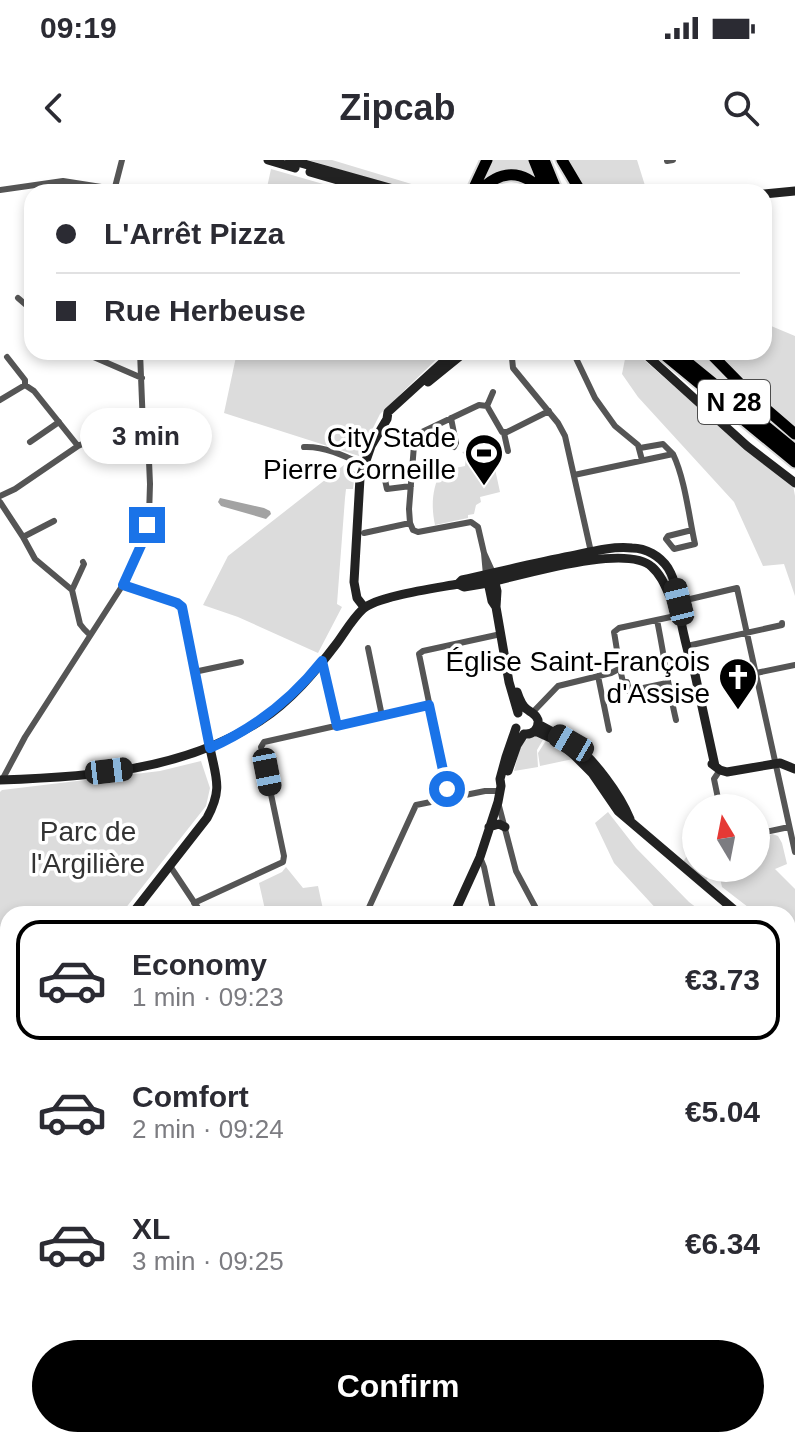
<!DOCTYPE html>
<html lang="en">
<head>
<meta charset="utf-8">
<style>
	:root { --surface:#fff; --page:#f2f2f3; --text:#2b2b33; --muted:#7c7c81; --line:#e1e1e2; --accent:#000 }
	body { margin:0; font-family:Arial,sans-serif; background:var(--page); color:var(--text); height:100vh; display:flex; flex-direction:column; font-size:30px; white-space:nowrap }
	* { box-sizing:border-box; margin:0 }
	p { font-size:26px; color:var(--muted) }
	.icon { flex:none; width:44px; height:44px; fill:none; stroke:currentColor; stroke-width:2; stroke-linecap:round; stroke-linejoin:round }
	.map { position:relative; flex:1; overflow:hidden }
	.side { position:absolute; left:0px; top:746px; width:796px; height:542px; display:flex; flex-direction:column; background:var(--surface); border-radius:24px 24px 0 0; box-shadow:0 4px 12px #0003 }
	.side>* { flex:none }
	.top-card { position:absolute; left:24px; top:24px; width:748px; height:176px; border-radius:24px; box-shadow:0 4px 12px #0003; display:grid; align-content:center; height:176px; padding:0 32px; background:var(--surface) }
	.needle { width:52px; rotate:350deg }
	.tools { position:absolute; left:682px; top:634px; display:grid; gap:16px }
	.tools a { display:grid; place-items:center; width:88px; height:88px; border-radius:50%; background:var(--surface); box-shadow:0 4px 12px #0003; font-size:40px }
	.end { position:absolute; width:36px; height:36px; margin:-18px; border:10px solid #1a73e8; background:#fff; box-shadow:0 0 0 4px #fff }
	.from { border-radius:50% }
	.bubble { position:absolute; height:56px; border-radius:28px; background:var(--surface); box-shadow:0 4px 12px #0003; font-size:26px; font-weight:700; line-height:56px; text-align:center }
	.car { position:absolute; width:24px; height:48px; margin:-24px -12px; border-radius:10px; box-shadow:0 0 6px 2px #0007; background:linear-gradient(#222 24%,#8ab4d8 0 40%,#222 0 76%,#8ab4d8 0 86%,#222 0) }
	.top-card b { display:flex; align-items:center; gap:28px; height:76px; font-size:30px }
	.top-card b+b { border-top:2px solid var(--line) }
	.top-card i { width:20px; height:20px; background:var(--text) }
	ul { padding:14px 0 0; list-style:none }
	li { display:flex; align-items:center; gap:24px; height:120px; margin:0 16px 12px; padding:0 16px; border:4px solid transparent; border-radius:24px }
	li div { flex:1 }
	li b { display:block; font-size:30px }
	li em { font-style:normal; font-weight:700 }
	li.selected { border-color:var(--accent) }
	li>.icon { width:72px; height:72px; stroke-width:1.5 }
	.action { display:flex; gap:16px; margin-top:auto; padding:16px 32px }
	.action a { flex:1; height:92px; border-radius:48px; background:var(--accent); color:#fff; font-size:32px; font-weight:700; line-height:92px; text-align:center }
	.status { display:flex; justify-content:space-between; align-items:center; height:56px; padding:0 40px; background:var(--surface); direction:ltr }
	.status svg { height:22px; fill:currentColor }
	header { display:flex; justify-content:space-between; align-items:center; height:104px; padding:0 32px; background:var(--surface); font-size:36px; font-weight:700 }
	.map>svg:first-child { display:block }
	.green { fill:#dcdcdc }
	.water { fill:#a3a3a3 }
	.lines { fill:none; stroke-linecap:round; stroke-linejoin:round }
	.highway-casing { stroke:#dbdbdb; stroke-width:15 }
	.street { stroke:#555; stroke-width:6 }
	.secondary { stroke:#222; stroke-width:9 }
	.highway { stroke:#000; stroke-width:11 }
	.route { stroke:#1a73e8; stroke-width:10 }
	.labels { text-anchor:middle; stroke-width:7; stroke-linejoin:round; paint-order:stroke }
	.shield { fill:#fff; stroke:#4c4c4c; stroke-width:2 }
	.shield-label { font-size:26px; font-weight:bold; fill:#000 }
	.poi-label { font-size:28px; fill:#000; stroke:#fff; text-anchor:end }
	.park-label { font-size:28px; fill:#333; stroke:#fff }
</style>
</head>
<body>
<div class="status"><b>09:19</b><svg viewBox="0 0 49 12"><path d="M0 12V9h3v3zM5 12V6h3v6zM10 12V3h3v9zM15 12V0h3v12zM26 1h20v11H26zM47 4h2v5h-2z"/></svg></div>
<header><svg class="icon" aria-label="back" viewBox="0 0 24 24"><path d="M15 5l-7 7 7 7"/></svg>Zipcab<svg class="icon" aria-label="search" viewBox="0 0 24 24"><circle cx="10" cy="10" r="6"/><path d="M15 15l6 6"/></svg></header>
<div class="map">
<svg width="795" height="1287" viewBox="0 0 795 1287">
	<rect width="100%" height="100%" fill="#fff"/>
	<!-- green -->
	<path class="green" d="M 308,0 L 332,0 L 438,32 L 414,32 Z
		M 490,0 L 529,0 L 534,16 L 533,20 L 524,16 L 480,27 Z
		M 569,0 L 637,0 L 647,32 L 588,32 Z
		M 271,9 L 351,32 L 266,32 Z
		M 764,163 L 795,176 L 795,266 L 737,213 L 719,192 L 764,192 Z
		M 237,192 L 444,192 L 380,254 L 359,296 L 224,253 Z
		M 624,192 L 635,192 L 762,303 L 793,325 L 795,336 L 795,436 L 784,404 L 763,406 L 734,342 L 638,237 L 622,214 L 626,194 Z
		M 686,192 L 700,192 L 773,263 L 770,265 L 728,230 Z
		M 483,288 L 487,296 L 492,295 L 500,332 L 480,337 L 481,342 L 476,345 L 474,354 L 468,355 L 468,358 L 435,365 C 431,346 432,329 441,311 L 465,306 L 466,296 L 462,292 Z
		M 344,305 L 355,312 L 353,329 L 346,329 L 345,338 L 337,444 L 342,447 L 318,493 L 238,457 L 203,445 L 228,396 Z
		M 537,576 L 544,578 L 537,590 L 538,607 L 514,611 L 521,584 L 527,579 Z
		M 547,579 L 573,599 L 540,606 L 538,593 Z
		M 201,601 L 210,628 L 206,646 L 121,754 L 8,754 L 8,762 L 5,761 L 0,767 L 0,632 L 2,630 L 160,611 Z
		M 608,652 L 636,688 L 689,742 L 705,754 L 661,754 L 614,703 L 595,663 Z
		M 696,664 L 696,708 L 756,708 L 756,691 L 764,696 L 767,694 L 760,686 L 761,679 L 772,674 L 778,676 L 782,683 L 787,704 L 775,709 L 795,729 L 795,842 L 788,823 L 788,754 L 757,754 L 722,727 L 720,718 L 713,709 L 706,721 L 682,703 L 692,689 L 689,683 L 695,679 L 693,667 Z
		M 286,707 L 303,728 L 318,726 L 324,754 L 266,754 L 259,723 L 282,712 Z
		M 0,847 L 8,854 L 8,896 L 0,906 Z
		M 788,855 L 795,877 L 795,1287 L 788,1275 Z
		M 636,1280 L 699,1280 L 697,1287 L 634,1287 Z"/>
	<!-- water -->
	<path class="water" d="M 220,338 L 264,348 L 270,351 L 271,354 L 266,359 L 221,346 L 218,342 Z"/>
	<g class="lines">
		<!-- highway casing -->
		<g class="highway-casing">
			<path id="highway" d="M 534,0 L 547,32
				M 544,0 L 557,32
				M 562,0 L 581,32
				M 472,32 L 487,0
				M 479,32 C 499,10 523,8 542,32
				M 661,192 L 795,302
				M 675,192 L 795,290
				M 709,192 L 759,243 L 795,274"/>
		</g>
		<!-- street -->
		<path class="street" d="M 667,1 L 673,0
			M 0,30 L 63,21 L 114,29
			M 114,31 L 122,0
			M 18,138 L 32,150
			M 82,192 L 142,218
			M 519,192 L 512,198 L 513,208 L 558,263 L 565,276 L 591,392
			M 573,192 L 595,238 L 615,266 L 638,285 L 642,300
			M 7,197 L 25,220 L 25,225
			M 0,240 L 25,225 L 34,231 L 78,286
			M 487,246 L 493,232
			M 451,258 L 456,283 L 454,287
			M 504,273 L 508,291
			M 30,282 L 59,262
			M 304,287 C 325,286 345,296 364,305
			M 640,288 L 663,284 L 673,294
			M 574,315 L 673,294 C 685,319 689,357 695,384 L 674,389 L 666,379 L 668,376 L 692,370
			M 385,320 L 387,329 L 411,326
			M 0,336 L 15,329 L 78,286 L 144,255
			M 0,342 L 23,377 L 35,399 L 72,430 L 80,464 L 84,469 L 90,475
			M 410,363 L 409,349 L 414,285 L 417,278 L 422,272 L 479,245 L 487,246 L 502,272 L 507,272 L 549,251
			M 410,363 L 413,370 L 418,372 L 471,362 L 478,367 L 484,393 L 486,415
			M 364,373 L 410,363
			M 23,377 L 54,361
			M 484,393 L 493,413
			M 123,425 L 177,443 L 182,447 L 210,588
			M 72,430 L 84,404 L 83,402
			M 686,440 L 737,428 L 795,692
			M 657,460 C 664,494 668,527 676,560
			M 687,486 L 782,465 L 782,463
			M 368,488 L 382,556
			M 323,503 L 337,566
			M 194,512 L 241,502
			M 756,513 L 795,505
			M 598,516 L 609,570
			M 667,523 L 629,531 L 627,522 L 623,522 C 619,506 617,489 614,472 L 619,468 L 680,455
			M 533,552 L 558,526 L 611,513 L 619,509
			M 2,620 L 25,577 L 126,420 L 143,381 L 149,356 L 150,324 L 149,301 L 143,266 L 140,192
			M 449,639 L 419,494 L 423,491 L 501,474
			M 499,646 L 516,711 L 539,754
			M 720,648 L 714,619 L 720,610
			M 696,654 L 696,653
			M 756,674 L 789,667
			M 480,697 L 484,707 L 494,754
			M 170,706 L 202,754
			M 194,743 L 283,702 L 284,696 L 261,587 L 264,582 L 429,545
			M 366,754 L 416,645 L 485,631 L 500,631
			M 0,1022 L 8,1029
			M 0,1046 L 8,1037
			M 0,1087 L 8,1094
			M 0,1169 L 8,1177
			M 0,1215 L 8,1206
			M 0,1247 L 8,1254
			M 35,1280 L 42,1287
			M 117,1280 L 125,1287
			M 244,1280 L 246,1287
			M 315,1280 L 325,1287
			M 469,1280 L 469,1287
			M 614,1280 L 615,1287
			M 126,1287 L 138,1280
			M 399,1287 L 401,1280"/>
		<!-- secondary -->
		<path class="secondary" d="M 268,0 L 295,8
			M 290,0 L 404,32
			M 310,12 L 379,32
			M 764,34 L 795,31
			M 643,192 L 747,286 L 795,323
			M 428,222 L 465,192
			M 493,415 L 497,431 L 496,447
			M 487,417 L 492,441 L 496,447 L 509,522 L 518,553
			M 458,424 L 464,427 L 482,424 C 517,417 626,382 652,407 C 666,419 669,441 680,455
			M 364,447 L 357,438 L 354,422 L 360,318 L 371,286 L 387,259 L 388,252 L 454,192
			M 517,532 C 519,538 522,547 528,550 C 533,554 535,553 538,560 C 539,569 533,575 524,574
			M 538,564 C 549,570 561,576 572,583 C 594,599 620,634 630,659
			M 535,571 L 557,581 L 574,595 L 592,613 L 618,651 L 739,754
			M 712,604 L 720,610 L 727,612 L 780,603 L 795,609
			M 508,611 L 517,585 L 524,574
			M 0,620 C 89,617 183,611 260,561 C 291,541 315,512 337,483 C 345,472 353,458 363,449 C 377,436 437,428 458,424 L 462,420 C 498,412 534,403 571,396 C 590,392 611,386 632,388 C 646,388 660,396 668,408 C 677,423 678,439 680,456 C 682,468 685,480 688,492 L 691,496 L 715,606
			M 489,667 L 499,664 L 505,667
			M 132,754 L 207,658 C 223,629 216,618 210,588
			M 454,754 L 480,697 L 498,642 L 501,626 L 500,619 L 506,597 L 516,568
			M 788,831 L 795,852
			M 0,926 L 8,917
			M 194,1287 L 198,1280"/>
		<!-- highway -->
		<use href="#highway" class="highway"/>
	</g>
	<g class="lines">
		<!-- route -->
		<path class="route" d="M 147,365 L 143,381 L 123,425 L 177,443 L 182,447 L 210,588 C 255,568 292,539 322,501 L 337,566 L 429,545 L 447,629"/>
	</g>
	<!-- icons -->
	<defs>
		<g id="stadium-pin" transform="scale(2)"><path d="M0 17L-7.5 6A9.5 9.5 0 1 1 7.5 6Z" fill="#000" stroke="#fff"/><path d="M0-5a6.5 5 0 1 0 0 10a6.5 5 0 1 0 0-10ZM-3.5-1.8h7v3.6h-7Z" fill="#fff"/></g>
		<g id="church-pin" transform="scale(2)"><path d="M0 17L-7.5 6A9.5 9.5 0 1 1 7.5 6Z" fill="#000" stroke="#fff"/><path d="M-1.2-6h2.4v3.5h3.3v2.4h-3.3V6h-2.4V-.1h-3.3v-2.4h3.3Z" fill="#fff"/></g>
	</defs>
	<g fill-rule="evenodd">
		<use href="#stadium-pin" x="484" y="293"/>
		<use href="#church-pin" x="738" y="517"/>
	</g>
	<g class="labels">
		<!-- shield labels -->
		<rect class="shield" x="698" y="220" width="72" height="44" rx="6"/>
		<g class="shield-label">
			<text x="734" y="251">N 28</text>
		</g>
		<!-- poi labels -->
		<g class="poi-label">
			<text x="456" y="287">City Stade<tspan x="456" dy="32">Pierre Corneille</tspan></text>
			<text x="710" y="511">Église Saint-François<tspan x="710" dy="32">d'Assise</tspan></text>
		</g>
		<!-- park labels -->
		<g class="park-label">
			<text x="88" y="681">Parc de<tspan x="88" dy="32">l'Argilière</tspan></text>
		</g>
	</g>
</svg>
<div class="tools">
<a><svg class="needle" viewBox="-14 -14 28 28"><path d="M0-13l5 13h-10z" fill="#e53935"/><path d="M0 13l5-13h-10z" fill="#7c7c81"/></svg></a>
</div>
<i class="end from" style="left:447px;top:629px"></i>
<i class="end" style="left:147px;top:365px"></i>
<div class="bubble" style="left:80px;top:248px;width:132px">3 min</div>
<i class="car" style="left:679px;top:442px;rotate:346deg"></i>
<i class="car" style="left:571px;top:583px;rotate:300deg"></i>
<i class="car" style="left:109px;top:611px;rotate:83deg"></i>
<i class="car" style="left:267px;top:612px;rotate:169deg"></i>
<div class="top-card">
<b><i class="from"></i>L'Arrêt Pizza</b>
<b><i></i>Rue Herbeuse</b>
</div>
<section class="side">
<ul>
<li class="selected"><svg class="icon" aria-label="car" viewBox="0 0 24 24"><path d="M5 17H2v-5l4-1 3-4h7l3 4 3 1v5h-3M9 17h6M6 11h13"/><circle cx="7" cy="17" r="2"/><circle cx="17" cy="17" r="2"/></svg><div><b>Economy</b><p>1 min · 09:23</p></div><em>€3.73</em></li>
<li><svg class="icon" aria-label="car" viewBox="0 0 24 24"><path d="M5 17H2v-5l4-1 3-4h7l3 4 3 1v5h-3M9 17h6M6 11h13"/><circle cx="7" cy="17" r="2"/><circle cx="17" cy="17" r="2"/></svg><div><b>Comfort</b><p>2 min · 09:24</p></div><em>€5.04</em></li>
<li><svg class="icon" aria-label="car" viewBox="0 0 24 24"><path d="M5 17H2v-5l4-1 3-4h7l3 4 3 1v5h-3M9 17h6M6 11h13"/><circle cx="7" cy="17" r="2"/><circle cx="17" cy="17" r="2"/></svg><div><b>XL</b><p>3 min · 09:25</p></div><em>€6.34</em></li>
</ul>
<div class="action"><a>Confirm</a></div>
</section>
</div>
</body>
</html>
